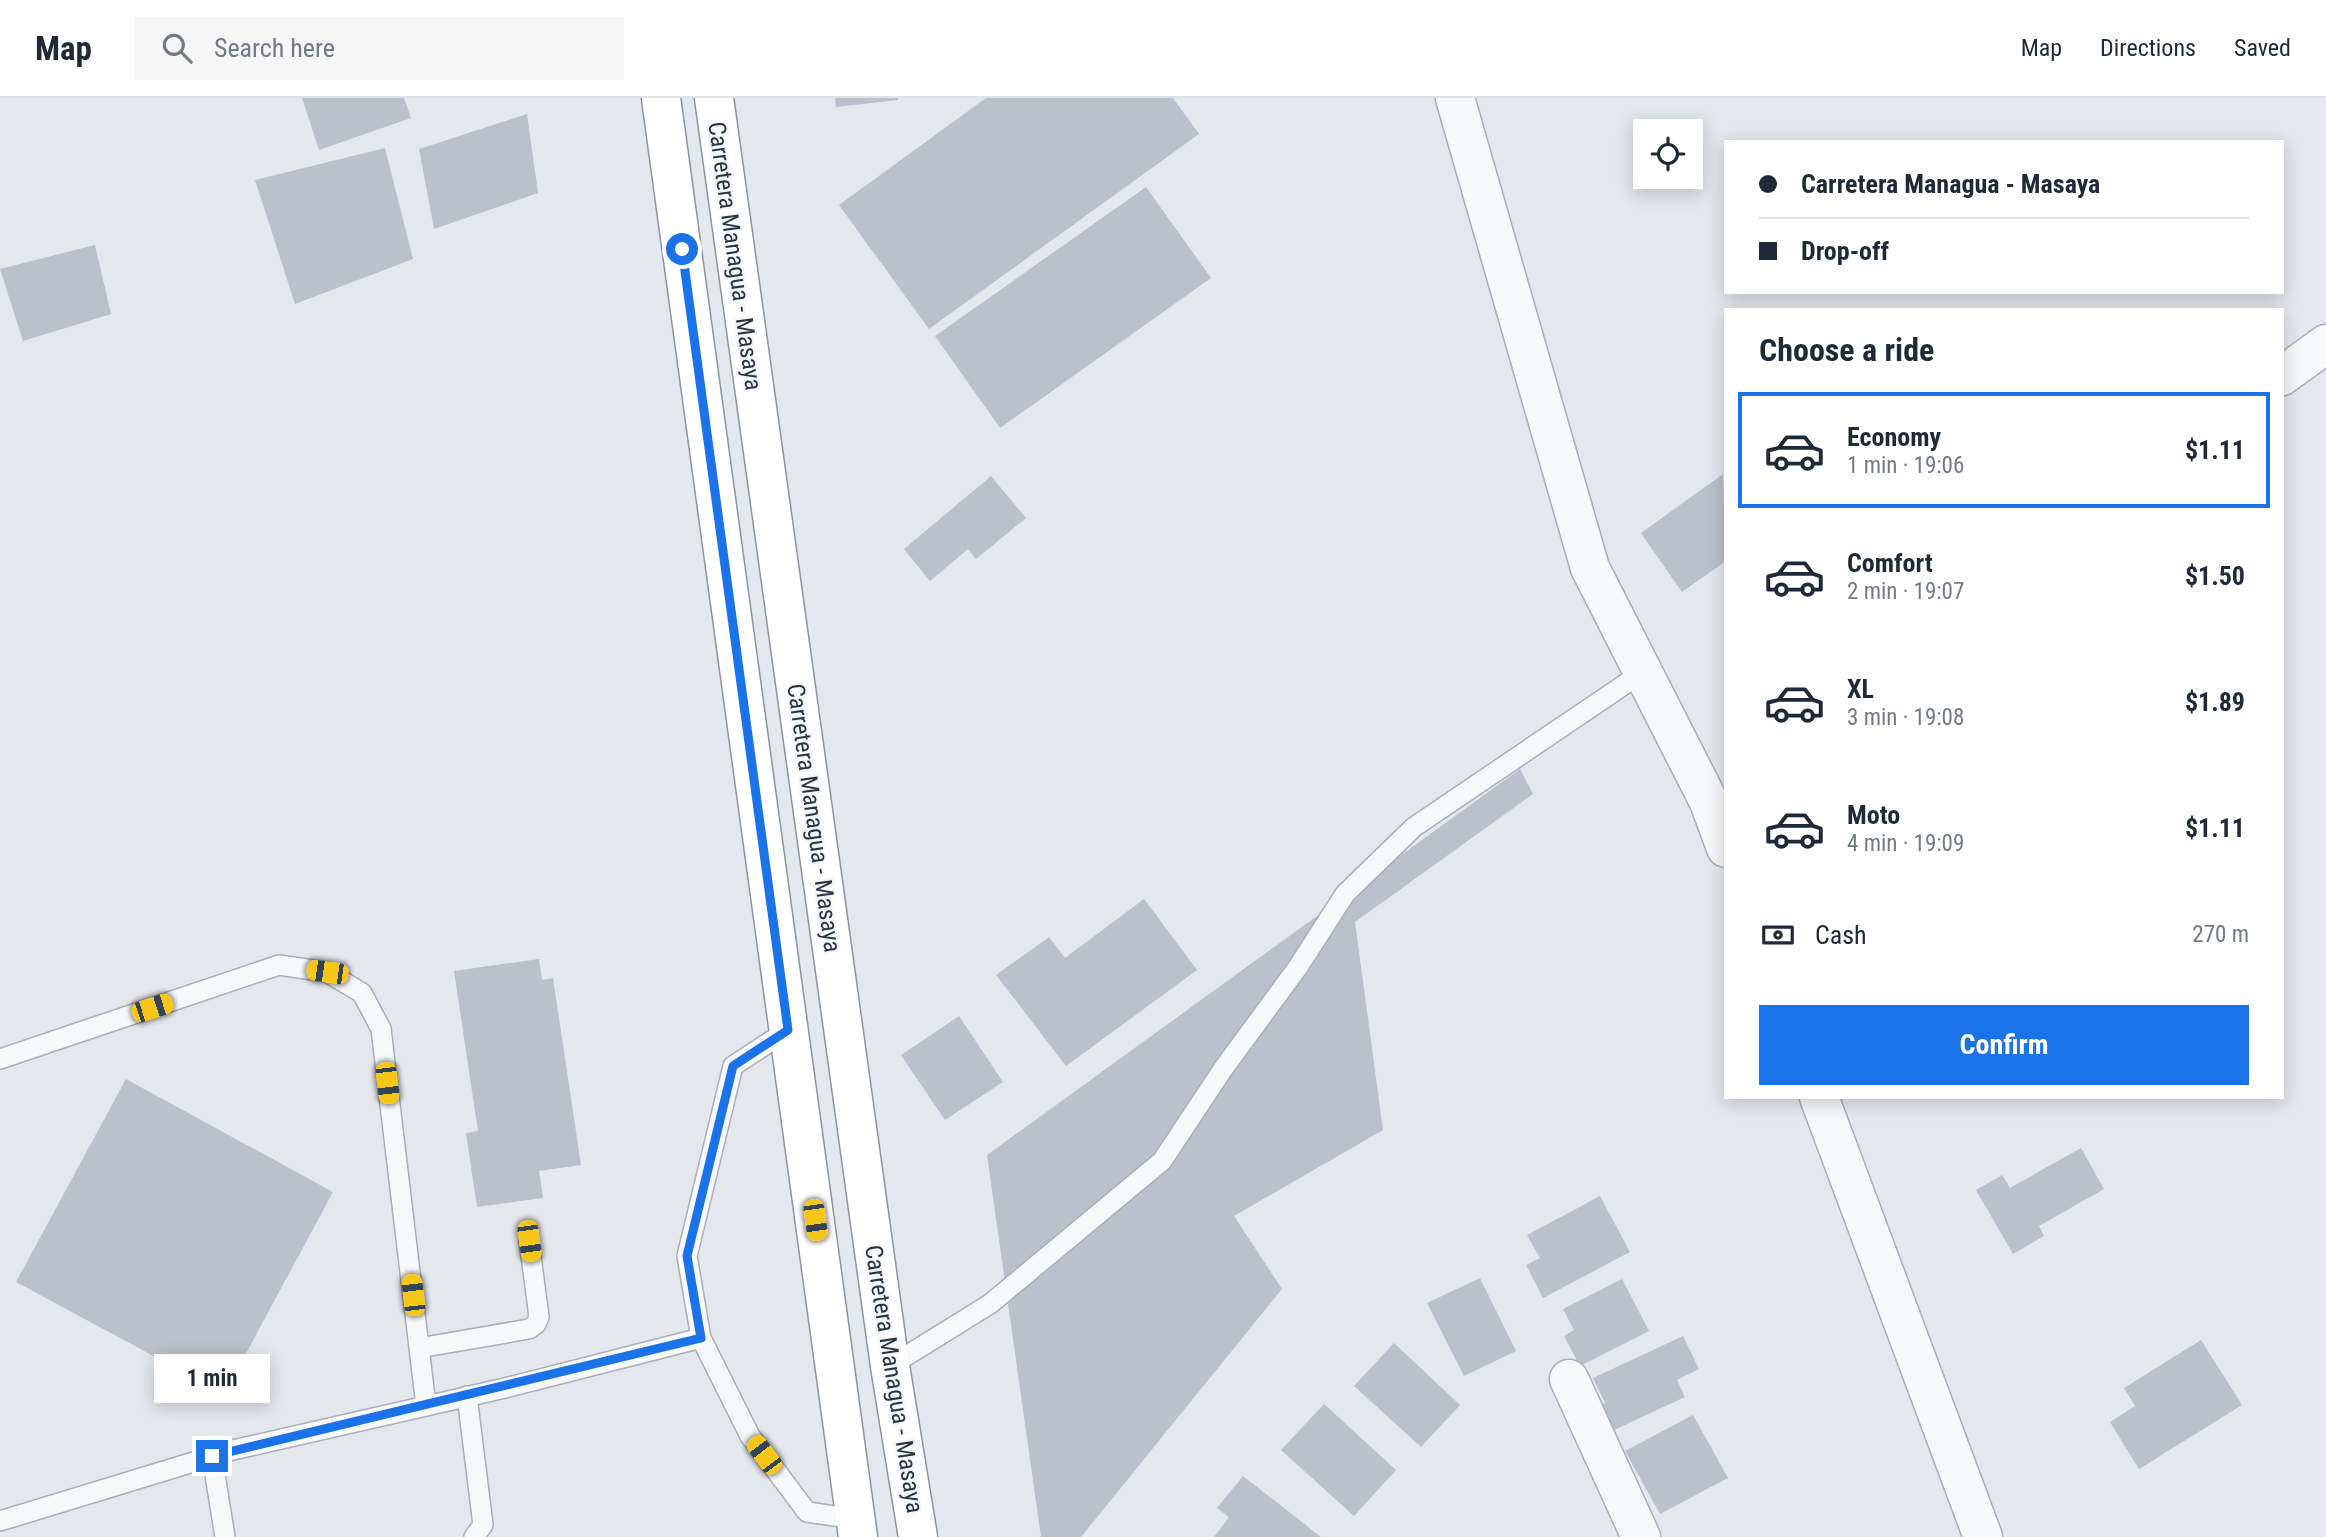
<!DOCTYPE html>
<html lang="en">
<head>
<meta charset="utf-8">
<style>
	:root { --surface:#fff; --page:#f6f6f7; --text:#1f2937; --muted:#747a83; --line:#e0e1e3; --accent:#1a73e8 }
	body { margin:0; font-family:"Roboto Condensed",sans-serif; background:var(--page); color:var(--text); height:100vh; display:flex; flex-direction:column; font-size:26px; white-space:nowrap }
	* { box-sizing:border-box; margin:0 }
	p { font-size:23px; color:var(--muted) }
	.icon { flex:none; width:38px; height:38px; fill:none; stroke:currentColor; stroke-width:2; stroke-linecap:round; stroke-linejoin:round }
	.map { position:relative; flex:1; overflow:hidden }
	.details { position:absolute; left:1724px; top:210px; width:560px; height:791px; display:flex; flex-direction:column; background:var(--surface); border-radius:0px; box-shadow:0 4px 18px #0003 }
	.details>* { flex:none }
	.banner { position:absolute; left:1724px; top:42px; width:560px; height:154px; border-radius:0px; box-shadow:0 4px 18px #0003; display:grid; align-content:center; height:154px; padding:0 35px; background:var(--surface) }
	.buttons { position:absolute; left:1633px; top:21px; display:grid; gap:14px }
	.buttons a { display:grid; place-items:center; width:70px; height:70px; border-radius:0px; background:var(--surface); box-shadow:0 4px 18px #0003; font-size:35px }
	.end { position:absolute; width:32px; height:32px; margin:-16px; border:9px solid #1a73e8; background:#fff; box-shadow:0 0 0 4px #fff }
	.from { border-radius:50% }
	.bubble { position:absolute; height:49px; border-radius:0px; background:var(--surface); box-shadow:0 4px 18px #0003; font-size:23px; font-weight:700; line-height:49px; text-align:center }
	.car { position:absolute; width:21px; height:42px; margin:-21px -10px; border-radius:9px; box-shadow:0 0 5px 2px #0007; background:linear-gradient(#f5c518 24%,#345 0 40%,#f5c518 0 76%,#345 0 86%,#f5c518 0) }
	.banner b { display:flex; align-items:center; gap:24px; height:66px; font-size:26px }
	.banner b+b { border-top:2px solid var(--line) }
	.banner i { width:18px; height:18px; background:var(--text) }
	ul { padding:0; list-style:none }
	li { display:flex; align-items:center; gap:21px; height:116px; margin:0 14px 10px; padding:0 21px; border:4px solid transparent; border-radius:0px }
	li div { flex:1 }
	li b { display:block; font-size:26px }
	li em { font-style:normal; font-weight:700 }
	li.selected { border-color:var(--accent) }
	li>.icon { width:63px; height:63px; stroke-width:1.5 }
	h2 { padding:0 35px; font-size:32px; line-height:84px }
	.pay { display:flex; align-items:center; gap:18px; height:77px; padding:0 35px; font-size:26px }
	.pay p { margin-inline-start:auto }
	.primary-button { display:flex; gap:14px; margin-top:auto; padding:14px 35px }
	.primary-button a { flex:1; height:80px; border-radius:0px; background:var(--accent); color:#fff; font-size:28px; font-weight:700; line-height:80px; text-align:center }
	header { display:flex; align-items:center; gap:42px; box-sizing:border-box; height:98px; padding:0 35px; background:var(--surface); border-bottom:2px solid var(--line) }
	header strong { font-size:33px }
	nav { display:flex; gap:38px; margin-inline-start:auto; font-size:24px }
	.search { width:490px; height:63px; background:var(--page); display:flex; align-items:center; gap:18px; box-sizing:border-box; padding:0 24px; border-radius:0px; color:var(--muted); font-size:26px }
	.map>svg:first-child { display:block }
	.building { fill:#bbc0ca }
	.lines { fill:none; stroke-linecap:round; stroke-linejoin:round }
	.lane-casing { stroke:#a9aeb7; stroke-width:22 }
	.street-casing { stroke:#a9aeb7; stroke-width:41 }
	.highway-casing { stroke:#8b94a3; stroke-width:41 }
	.lane { stroke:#f7f8fa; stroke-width:19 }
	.street { stroke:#f7f8fa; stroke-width:38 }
	.highway { stroke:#fff; stroke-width:38 }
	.route { stroke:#1a73e8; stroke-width:9 }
	.labels { text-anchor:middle; stroke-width:5; stroke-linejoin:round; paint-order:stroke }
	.street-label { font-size:24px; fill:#2b3445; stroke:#f4f6f9 }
</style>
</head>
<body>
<header>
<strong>Map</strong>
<div class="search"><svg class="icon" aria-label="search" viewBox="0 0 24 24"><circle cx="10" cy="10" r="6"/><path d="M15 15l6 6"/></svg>Search here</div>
<nav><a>Map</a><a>Directions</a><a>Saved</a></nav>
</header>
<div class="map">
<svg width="2326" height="1439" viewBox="0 0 2326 1439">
	<rect width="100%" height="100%" fill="#e4e7ec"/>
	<!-- building -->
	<path class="building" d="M 302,0 L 404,0 L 411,20 L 319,52 Z
		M 835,0 L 898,0 L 898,2 L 836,9 Z
		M 986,0 L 1173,0 L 1199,36 L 929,231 L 839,107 Z
		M 527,16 L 538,95 L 434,131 L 419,51 Z
		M 385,50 L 413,161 L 295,206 L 255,82 Z
		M 1146,89 L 1211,180 L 1000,330 L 935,238 Z
		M 95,147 L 111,216 L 23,243 L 0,171 Z
		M 1723,376 L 1726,463 L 1682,494 L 1641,435 Z
		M 991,378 L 1026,420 L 976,461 L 968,451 L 930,483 L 904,451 Z
		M 1520,671 L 1533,696 L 1355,824 L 1383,1032 L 1234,1118 L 1282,1191 L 1081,1439 L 1041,1439 L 987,1057 Z
		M 1144,801 L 1197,872 L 1066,968 L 996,877 L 1049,839 L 1065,860 Z
		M 539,861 L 542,882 L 553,880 L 581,1067 L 539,1073 L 543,1100 L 477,1109 L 466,1035 L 478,1033 L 454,873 Z
		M 959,918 L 1003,984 L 945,1022 L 901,957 Z
		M 126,981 L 333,1094 L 224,1296 L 16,1184 Z
		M 2081,1050 L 2104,1091 L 2039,1128 L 2044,1138 L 2013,1156 L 1976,1092 L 2002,1077 L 2010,1090 Z
		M 1600,1098 L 1630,1154 L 1543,1200 L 1526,1167 L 1540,1160 L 1527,1137 Z
		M 1480,1180 L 1516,1253 L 1464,1278 L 1427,1205 Z
		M 1622,1181 L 1649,1233 L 1580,1268 L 1564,1238 L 1574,1232 L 1563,1211 Z
		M 1683,1238 L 1699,1271 L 1677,1282 L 1685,1299 L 1599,1339 L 1587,1313 L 1605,1305 L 1593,1280 Z
		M 2201,1242 L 2242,1307 L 2139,1371 L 2110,1324 L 2135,1308 L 2124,1290 Z
		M 1394,1245 L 1460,1307 L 1421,1349 L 1354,1288 Z
		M 1324,1306 L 1396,1372 L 1354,1418 L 1281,1352 Z
		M 1693,1317 L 1728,1380 L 1660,1416 L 1625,1353 Z
		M 1243,1378 L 1321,1439 L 1214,1439 L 1229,1419 L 1217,1410 Z"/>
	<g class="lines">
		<!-- lane casing -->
		<g class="lane-casing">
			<path id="lane" d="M 788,932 L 733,968 L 687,1158 L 701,1240 L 750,1338 L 807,1414 L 855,1421
				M 0,961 L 279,867 L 327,874 L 362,895 L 381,931 L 426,1308
				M 419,1250 L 529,1231 L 536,1226 L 539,1219 L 529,1143
				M 890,1268 L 990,1206 L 1162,1063 L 1223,971 L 1298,869 L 1345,796 L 1414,729 L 1643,574
				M 467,1298 L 483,1427 L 474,1439
				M 212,1358 L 225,1439
				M 0,1423 L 233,1352 L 505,1290 L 701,1240"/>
		</g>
		<!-- street casing -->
		<g class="street-casing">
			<path id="street" d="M 1455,0 L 1590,470 L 1709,704 L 1726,750
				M 2282,278 L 2326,246
				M 1819,999 L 1983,1439
				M 1569,1281 L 1641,1439"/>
		</g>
		<!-- highway casing -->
		<g class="highway-casing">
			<path id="highway" d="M 661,0 L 858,1439
				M 714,0 L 890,1268 L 918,1439"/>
		</g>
		<!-- lane -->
		<use href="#lane" class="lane"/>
		<!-- street -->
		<use href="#street" class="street"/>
		<!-- highway -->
		<use href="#highway" class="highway"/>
	</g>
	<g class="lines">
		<!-- route -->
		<path class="route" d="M 212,1358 L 701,1240 L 687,1158 L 733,968 L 788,932 L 682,151"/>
	</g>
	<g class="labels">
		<!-- street labels -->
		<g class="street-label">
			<text transform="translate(735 158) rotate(82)" y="8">Carretera Managua - Masaya</text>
			<text transform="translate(814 720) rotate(82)" y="8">Carretera Managua - Masaya</text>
			<text transform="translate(894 1281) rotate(81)" y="8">Carretera Managua - Masaya</text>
		</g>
	</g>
</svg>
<div class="buttons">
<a><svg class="icon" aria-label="locate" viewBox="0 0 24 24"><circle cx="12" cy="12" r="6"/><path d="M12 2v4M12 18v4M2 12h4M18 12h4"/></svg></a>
</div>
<i class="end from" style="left:682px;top:151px"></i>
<i class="end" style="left:212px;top:1358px"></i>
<div class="bubble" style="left:154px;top:1256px;width:116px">1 min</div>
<i class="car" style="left:327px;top:874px;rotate:278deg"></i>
<i class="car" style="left:152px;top:910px;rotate:72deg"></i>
<i class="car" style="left:387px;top:985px;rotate:173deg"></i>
<i class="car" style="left:815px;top:1122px;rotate:172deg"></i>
<i class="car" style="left:529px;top:1143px;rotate:172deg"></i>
<i class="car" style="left:413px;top:1197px;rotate:353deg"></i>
<i class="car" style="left:764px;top:1357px;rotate:323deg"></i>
<div class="banner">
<b><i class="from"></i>Carretera Managua - Masaya</b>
<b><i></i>Drop-off</b>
</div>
<section class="details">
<h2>Choose a ride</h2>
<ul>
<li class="selected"><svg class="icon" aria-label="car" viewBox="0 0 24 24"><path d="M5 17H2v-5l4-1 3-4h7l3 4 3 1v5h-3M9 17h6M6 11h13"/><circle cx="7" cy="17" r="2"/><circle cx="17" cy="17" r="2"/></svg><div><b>Economy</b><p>1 min · 19:06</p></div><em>$1.11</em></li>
<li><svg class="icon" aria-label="car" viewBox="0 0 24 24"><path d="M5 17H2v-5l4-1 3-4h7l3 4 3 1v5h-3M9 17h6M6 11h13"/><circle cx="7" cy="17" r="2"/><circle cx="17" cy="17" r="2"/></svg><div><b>Comfort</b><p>2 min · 19:07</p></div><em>$1.50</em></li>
<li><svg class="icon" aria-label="car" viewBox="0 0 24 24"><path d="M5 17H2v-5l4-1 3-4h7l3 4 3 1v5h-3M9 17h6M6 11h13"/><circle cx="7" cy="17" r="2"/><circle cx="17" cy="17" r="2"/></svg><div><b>XL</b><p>3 min · 19:08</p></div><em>$1.89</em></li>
<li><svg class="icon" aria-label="car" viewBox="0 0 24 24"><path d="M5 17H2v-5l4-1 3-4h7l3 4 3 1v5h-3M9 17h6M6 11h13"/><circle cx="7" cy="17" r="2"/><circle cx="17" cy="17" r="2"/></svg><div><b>Moto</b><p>4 min · 19:09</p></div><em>$1.11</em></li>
</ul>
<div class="pay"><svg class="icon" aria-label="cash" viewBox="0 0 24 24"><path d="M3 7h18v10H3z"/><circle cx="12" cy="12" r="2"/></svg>Cash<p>270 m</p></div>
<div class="primary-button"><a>Confirm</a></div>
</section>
</div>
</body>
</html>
